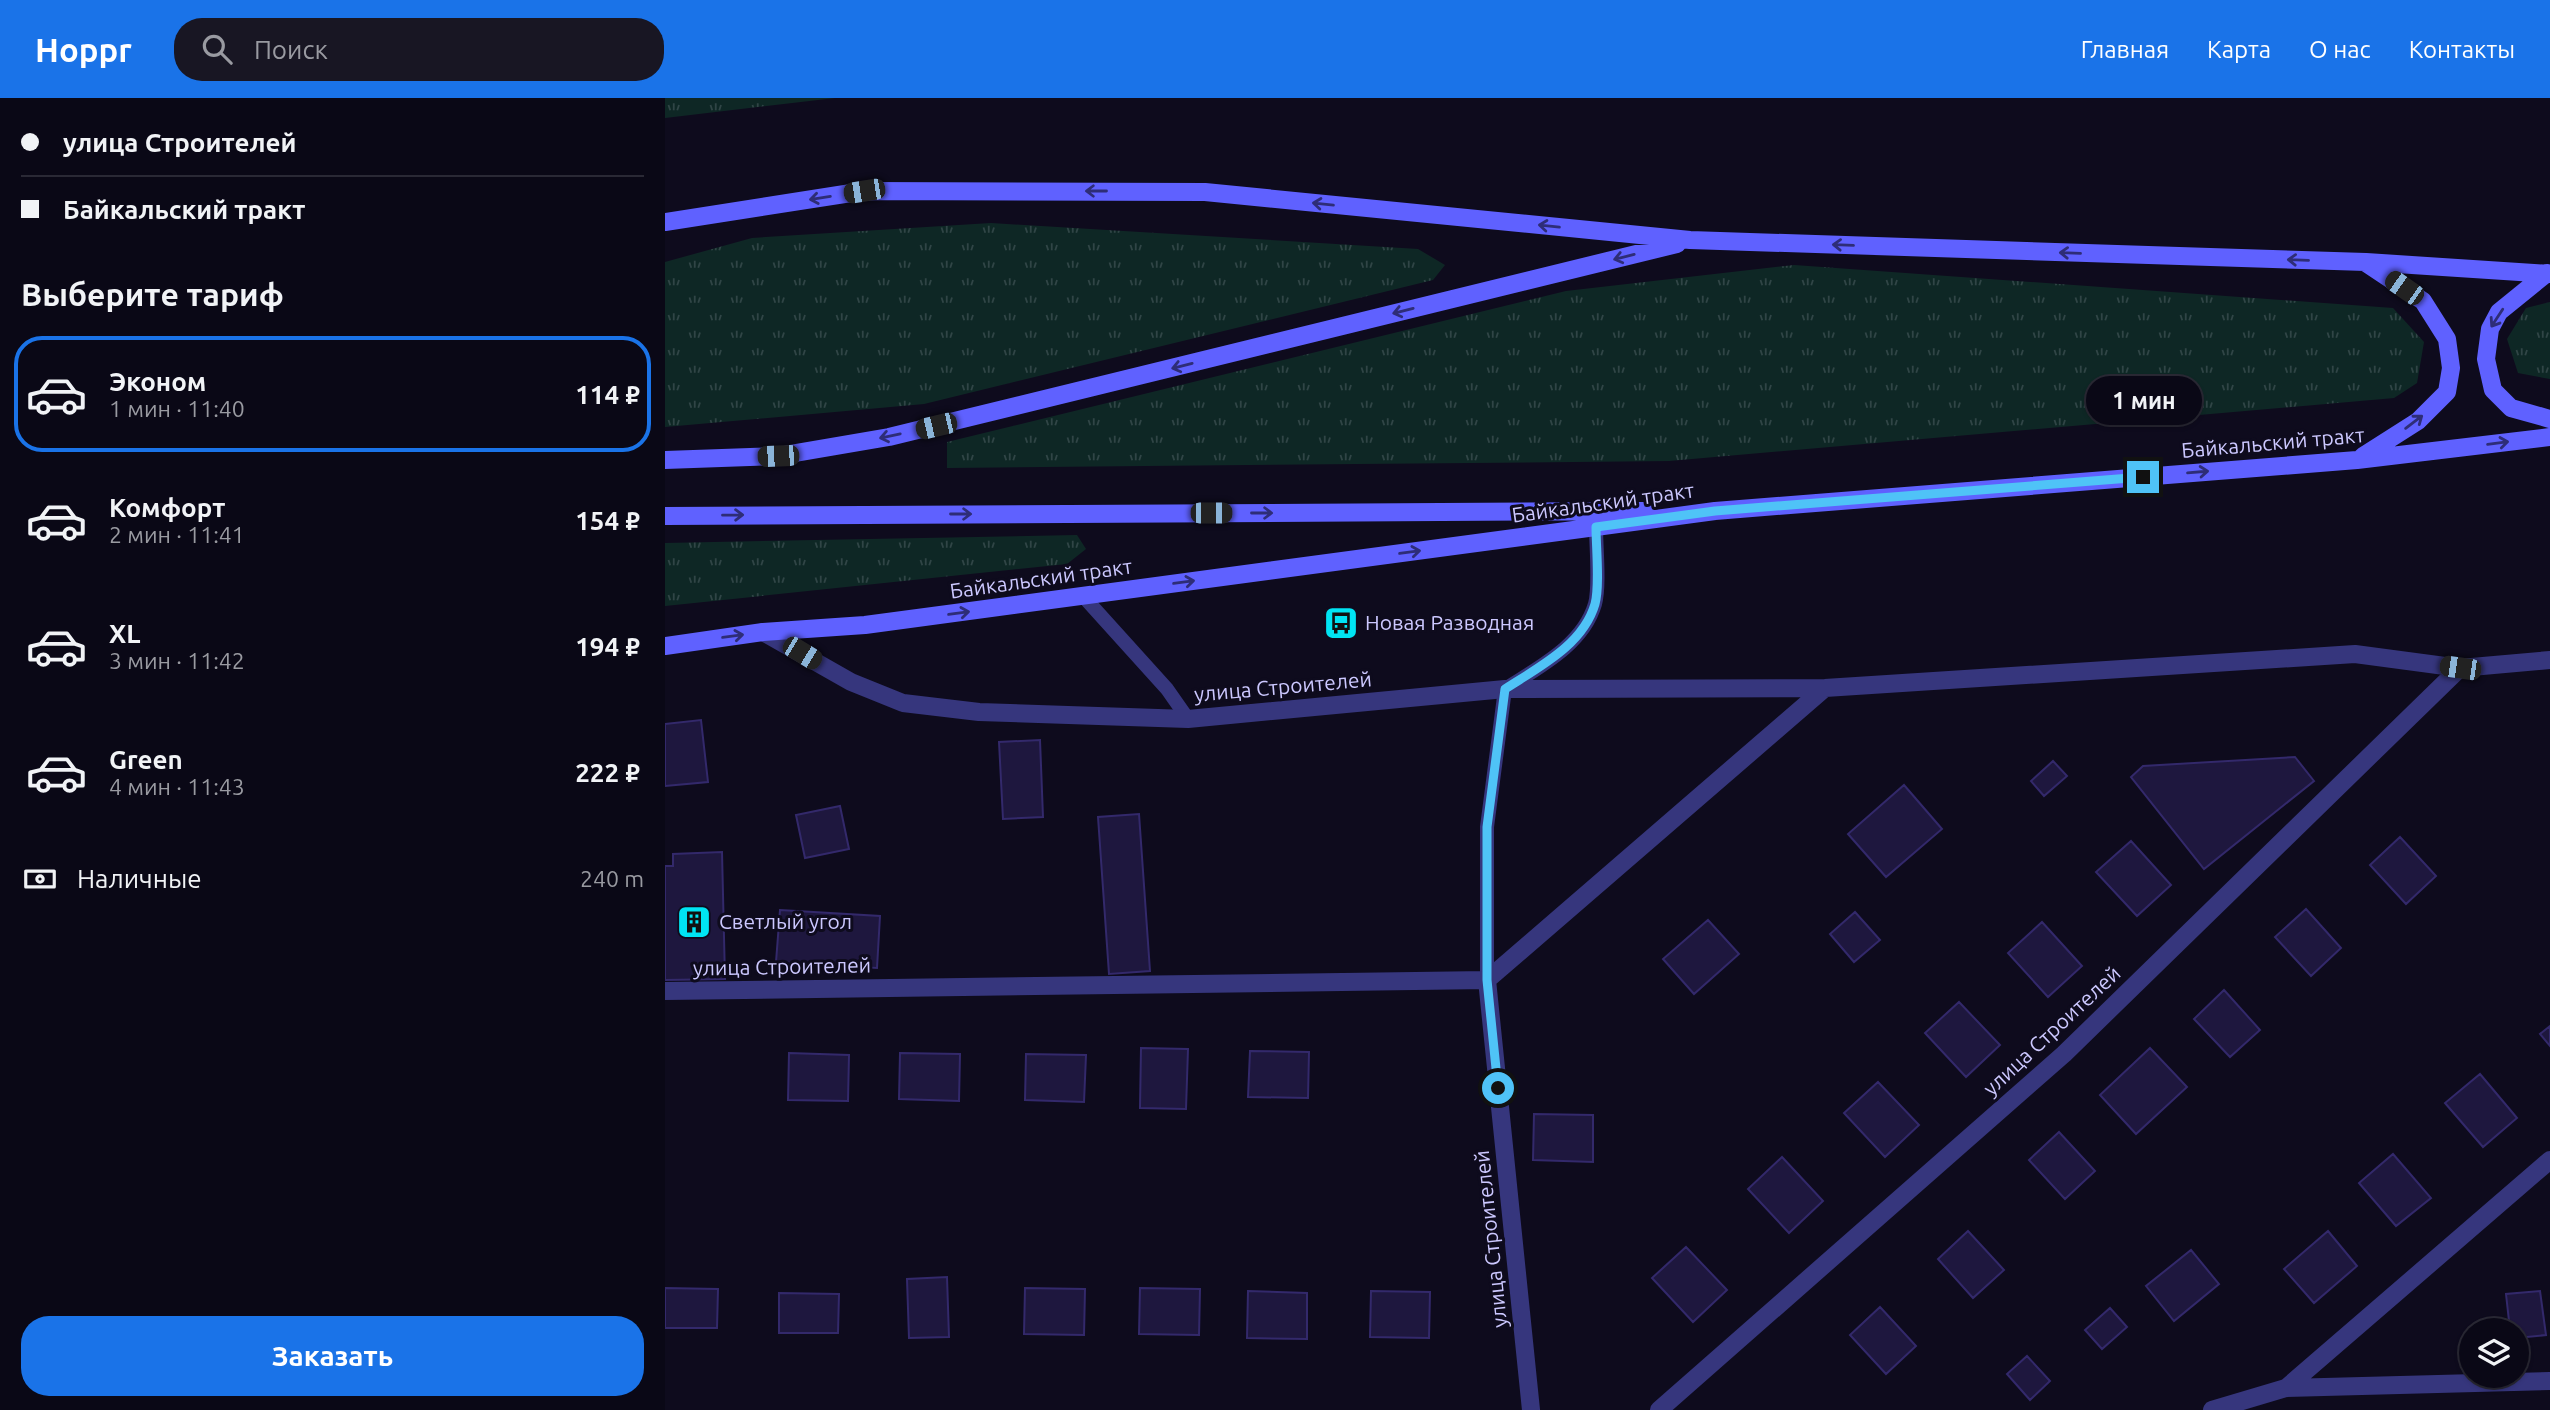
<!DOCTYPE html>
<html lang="ru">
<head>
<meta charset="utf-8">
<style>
	:root { --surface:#0a0816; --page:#181623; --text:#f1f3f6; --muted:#999aa1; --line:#2a2935; --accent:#1a73e8 }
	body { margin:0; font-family:Ubuntu,sans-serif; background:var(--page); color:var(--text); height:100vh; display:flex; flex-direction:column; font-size:26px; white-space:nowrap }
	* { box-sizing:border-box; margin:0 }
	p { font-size:23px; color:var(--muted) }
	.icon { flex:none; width:38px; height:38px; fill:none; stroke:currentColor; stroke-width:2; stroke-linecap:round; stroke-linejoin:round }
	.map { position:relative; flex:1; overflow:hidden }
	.side { display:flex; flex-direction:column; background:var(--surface); width:665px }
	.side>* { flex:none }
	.guide { display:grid; align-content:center; height:154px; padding:0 21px; background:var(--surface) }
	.buttons { position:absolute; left:1794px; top:1220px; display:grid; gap:14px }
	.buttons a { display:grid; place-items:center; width:70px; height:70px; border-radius:50%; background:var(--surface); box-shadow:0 2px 5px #0004,0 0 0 2px var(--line); font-size:35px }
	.end { position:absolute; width:32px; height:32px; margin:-16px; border:9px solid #4fc3f7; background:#111; box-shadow:0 0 0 4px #111 }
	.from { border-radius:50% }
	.bubble { position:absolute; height:49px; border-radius:24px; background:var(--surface); box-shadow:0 2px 5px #0004,0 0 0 2px var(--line); font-size:23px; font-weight:600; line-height:49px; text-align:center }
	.car { position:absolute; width:21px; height:42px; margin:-21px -10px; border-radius:9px; box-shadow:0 0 5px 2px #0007; background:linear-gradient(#222 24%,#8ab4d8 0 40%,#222 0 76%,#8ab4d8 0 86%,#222 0) }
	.guide b { display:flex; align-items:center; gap:24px; height:66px; font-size:26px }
	.guide b+b { border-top:2px solid var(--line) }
	.guide i { width:18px; height:18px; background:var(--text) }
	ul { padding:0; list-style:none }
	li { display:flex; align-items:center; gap:21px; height:116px; margin:0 14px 10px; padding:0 7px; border:4px solid transparent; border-radius:28px }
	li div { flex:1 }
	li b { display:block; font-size:26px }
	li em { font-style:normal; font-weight:600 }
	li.current { border-color:var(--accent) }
	li>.icon { width:63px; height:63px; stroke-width:1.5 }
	h2 { padding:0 21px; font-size:32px; line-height:84px }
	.pay { display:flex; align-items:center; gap:18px; height:77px; padding:0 21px; font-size:26px }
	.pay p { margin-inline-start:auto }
	.button { display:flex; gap:14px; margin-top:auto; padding:14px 21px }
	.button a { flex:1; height:80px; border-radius:28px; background:var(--accent); color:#fff; font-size:28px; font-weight:600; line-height:80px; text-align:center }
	header { display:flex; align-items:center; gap:42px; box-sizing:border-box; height:98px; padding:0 35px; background:var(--accent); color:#fff }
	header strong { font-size:33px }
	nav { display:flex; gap:38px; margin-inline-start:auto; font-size:24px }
	.search { width:490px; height:63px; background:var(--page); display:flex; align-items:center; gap:18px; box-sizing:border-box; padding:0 24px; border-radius:28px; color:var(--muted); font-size:26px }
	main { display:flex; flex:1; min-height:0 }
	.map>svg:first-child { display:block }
	.grass { fill:url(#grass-tufts) }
	.building { fill:#1e173e; stroke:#33296b; stroke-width:2 }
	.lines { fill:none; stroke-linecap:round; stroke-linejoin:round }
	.lane { stroke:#36367d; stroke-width:14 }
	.street { stroke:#36367d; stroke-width:18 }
	.secondary { stroke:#5f61ff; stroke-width:18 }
	.oneway { stroke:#2e2d77 }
	.route { stroke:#4fc3f7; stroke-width:9 }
	.labels { text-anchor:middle; stroke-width:6; stroke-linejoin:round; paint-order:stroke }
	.street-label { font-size:21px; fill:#ccc8ff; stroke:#0e0b1d }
	.poi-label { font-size:21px; fill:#ccc8ff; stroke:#0e0b1d; text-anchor:start }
</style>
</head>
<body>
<header>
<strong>Hoppr</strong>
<div class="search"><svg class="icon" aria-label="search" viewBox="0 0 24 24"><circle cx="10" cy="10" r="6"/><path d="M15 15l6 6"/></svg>Поиск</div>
<nav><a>Главная</a><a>Карта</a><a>О нас</a><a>Контакты</a></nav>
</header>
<main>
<section class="side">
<div class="guide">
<b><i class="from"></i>улица Строителей</b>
<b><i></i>Байкальский тракт</b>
</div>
<h2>Выберите тариф</h2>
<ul>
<li class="current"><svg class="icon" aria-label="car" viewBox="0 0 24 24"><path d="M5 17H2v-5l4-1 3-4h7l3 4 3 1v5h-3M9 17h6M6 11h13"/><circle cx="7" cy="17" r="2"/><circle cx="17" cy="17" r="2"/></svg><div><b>Эконом</b><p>1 мин · 11:40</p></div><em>114 ₽</em></li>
<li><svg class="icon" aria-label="car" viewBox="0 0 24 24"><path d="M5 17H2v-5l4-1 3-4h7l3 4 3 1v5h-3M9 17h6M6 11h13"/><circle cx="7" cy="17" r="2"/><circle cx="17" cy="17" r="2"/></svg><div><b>Комфорт</b><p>2 мин · 11:41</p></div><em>154 ₽</em></li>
<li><svg class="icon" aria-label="car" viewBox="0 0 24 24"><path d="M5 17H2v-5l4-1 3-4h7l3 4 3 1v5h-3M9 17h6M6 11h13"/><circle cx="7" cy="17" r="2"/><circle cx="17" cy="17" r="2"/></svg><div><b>XL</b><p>3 мин · 11:42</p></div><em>194 ₽</em></li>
<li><svg class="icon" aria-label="car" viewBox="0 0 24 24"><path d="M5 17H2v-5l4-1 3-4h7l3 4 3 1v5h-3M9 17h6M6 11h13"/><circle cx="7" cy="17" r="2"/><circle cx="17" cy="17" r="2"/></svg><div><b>Green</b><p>4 мин · 11:43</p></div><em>222 ₽</em></li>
</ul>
<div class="pay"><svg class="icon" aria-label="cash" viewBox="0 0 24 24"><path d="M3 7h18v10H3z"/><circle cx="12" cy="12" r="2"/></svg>Наличные<p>240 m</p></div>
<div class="button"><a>Заказать</a></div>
</section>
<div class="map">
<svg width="1885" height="1312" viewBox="0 0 1885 1312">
	<defs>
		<pattern id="grass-tufts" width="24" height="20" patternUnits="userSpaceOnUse" patternTransform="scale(1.75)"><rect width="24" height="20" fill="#0e2725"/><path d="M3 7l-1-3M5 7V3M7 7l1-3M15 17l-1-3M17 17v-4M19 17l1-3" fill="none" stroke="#304546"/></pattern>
	</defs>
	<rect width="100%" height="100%" fill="#0e0b1d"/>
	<!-- grass -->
	<path class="grass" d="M 0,0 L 170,0 L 0,20 Z
		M 326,125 L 753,151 L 780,167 L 768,182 L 259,306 L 0,329 L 0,164 L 87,140 Z
		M 1129,167 L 1728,210 L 1759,244 L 1752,285 L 1729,300 L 1004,363 L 282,370 L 282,344 L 901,193 Z
		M 1885,204 L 1885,281 L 1853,275 L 1842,241 L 1861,210 Z
		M 412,437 L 421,451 L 402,466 L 0,508 L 0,445 Z"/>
	<!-- building -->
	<path class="building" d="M 36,622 L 43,684 L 0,688 L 0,626 Z
		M 375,642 L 378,719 L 338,721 L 334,644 Z
		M 1630,659 L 1649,683 L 1539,771 L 1466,679 L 1478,668 Z
		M 1388,663 L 1402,678 L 1379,698 L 1366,683 Z
		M 1239,687 L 1277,731 L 1221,779 L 1183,736 Z
		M 175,708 L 184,751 L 140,760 L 131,717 Z
		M 474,716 L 485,873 L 444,876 L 433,719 Z
		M 1735,739 L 1771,778 L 1741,806 L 1705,767 Z
		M 1466,743 L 1506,787 L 1472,818 L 1431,774 Z
		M 57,754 L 60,881 L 0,882 L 0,768 L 8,768 L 8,756 Z
		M 1641,811 L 1676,850 L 1646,878 L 1610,839 Z
		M 115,812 L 215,818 L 212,870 L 111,864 Z
		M 1190,814 L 1215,842 L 1189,864 L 1165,836 Z
		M 1043,822 L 1074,856 L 1029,896 L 998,861 Z
		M 1377,824 L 1417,868 L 1383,899 L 1343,855 Z
		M 1559,892 L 1595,932 L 1565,959 L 1529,921 Z
		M 1294,904 L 1335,947 L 1301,979 L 1260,935 Z
		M 1885,928 L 1885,948 L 1875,936 Z
		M 476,950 L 523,951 L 521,1011 L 475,1010 Z
		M 1485,950 L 1522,989 L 1471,1036 L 1435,997 Z
		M 585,953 L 644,954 L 643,1000 L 583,999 Z
		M 124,955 L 184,957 L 183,1003 L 123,1002 Z
		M 235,955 L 295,956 L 294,1003 L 234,1001 Z
		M 361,956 L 421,957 L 419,1004 L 360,1002 Z
		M 1815,976 L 1852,1020 L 1818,1049 L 1780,1005 Z
		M 1213,984 L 1254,1027 L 1220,1059 L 1179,1015 Z
		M 869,1016 L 928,1017 L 928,1064 L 868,1062 Z
		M 1394,1034 L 1430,1073 L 1400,1101 L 1364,1062 Z
		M 1728,1056 L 1766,1100 L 1731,1128 L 1694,1085 Z
		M 1117,1059 L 1158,1103 L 1124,1135 L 1083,1091 Z
		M 1303,1133 L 1339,1172 L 1308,1200 L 1273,1161 Z
		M 1663,1133 L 1692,1168 L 1649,1205 L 1619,1171 Z
		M 1021,1149 L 1062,1192 L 1028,1224 L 987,1180 Z
		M 1526,1152 L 1554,1186 L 1509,1223 L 1481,1188 Z
		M 282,1179 L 284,1239 L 244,1240 L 242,1181 Z
		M 0,1190 L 53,1191 L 52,1230 L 0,1230 Z
		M 360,1190 L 420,1191 L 419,1237 L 359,1236 Z
		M 475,1190 L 535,1191 L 534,1237 L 474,1236 Z
		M 583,1193 L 642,1195 L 642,1241 L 582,1240 Z
		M 706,1193 L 765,1194 L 764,1240 L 705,1239 Z
		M 1875,1193 L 1881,1237 L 1852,1240 L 1852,1232 L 1845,1232 L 1841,1196 Z
		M 114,1195 L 174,1196 L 173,1235 L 114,1235 Z
		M 1215,1209 L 1251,1248 L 1221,1276 L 1185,1237 Z
		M 1445,1210 L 1462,1229 L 1437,1251 L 1420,1232 Z
		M 1362,1258 L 1385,1283 L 1365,1302 L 1342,1276 Z"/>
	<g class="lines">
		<!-- lane -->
		<path class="lane" d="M 418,498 L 502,591 L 523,621
			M 822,882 L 822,729 L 840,591 C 874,569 918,547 930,506 C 935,488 931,449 931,429"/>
		<!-- street -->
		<path class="street" d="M 98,534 L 186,584 L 238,605 L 314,614 L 523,621 L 840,591 L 1160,590 L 1690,556 L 1795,570 L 1885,562
			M 0,893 L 822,882
			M 1621,1290 L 1885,1062
			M 866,1312 L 822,882 L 1160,590
			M 994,1312 L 1399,956 L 1795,570
			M 1547,1312 L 1621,1290 L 1885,1283"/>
		<!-- secondary -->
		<path class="secondary" d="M 0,124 L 199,93 L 540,94 L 1025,142 L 1701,164 L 1885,176
			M 1882,175 L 1834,214 L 1825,231 L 1821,261 L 1828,292 L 1846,310 L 1885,321
			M 1698,358 L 1753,323 L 1782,294 L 1786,270 L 1782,241 L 1758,203 L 1701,165
			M 0,362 L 113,358 L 224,339 L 1012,146
			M 0,418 L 980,413
			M 0,548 L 98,534 L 200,527 L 1050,413 L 1692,362 L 1885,339"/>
	</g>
	<!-- one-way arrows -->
	<defs><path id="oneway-shaft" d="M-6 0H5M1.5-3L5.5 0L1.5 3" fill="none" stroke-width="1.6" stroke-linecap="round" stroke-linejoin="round" transform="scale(1.75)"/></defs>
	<g class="oneway">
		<use href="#oneway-shaft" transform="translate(431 93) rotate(-180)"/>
		<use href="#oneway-shaft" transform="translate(155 100) rotate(171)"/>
		<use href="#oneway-shaft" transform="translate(658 106) rotate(-174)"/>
		<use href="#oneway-shaft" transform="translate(884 128) rotate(-174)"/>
		<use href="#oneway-shaft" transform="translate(1178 147) rotate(-178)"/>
		<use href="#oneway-shaft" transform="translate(1405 155) rotate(-178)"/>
		<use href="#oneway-shaft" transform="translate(959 159) rotate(166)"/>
		<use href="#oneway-shaft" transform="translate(1633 162) rotate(-178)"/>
		<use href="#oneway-shaft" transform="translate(738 213) rotate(166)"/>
		<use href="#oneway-shaft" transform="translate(1832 220) rotate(123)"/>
		<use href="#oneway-shaft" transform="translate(517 268) rotate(166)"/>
		<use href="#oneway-shaft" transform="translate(1749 324) rotate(-37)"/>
		<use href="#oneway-shaft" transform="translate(225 338) rotate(168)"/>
		<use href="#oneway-shaft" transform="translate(1833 345) rotate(-7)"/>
		<use href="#oneway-shaft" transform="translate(1533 374) rotate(-5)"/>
		<use href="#oneway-shaft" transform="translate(597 415)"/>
		<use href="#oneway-shaft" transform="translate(296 416)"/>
		<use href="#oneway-shaft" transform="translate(68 417) rotate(-1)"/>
		<use href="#oneway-shaft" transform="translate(745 454) rotate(-8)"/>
		<use href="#oneway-shaft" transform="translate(519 484) rotate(-8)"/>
		<use href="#oneway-shaft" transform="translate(294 515) rotate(-8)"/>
		<use href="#oneway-shaft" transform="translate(68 538) rotate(-8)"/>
	</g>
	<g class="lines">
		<!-- route -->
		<path class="route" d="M 833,990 L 822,882 L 822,729 L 840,591 C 874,569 918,547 930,506 C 935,488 931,449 931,429 L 1050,413 L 1478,379"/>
	</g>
	<!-- icons -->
	<defs>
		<g id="bus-square" transform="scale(1.75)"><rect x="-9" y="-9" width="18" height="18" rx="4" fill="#00e4f3" stroke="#0e0b1d"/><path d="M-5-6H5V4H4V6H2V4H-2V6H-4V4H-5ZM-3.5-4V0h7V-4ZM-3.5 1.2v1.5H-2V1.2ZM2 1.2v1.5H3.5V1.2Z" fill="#111"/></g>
		<g id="building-square" transform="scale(1.75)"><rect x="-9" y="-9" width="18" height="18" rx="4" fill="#00e4f3" stroke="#0e0b1d"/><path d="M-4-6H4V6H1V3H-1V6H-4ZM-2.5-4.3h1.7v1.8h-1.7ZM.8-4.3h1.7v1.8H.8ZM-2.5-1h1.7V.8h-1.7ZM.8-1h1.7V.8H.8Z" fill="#111"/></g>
	</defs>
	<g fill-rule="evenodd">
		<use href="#bus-square" x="676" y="525"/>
		<use href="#building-square" x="29" y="824"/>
	</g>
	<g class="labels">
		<!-- street labels -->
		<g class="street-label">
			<text transform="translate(1608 345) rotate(-5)" y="7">Байкальский тракт</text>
			<text transform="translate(938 405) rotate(-8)" y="7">Байкальский тракт</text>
			<text transform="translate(376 481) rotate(-8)" y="7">Байкальский тракт</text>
			<text transform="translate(618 589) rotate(-5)" y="7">улица Строителей</text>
			<text transform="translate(117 869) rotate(-1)" y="7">улица Строителей</text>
			<text transform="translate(1387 933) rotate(-43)" y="7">улица Строителей</text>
			<text transform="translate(826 1141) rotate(-96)" y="7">улица Строителей</text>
		</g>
		<!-- poi labels -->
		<g class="poi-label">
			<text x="700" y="532">Новая Разводная</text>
			<text x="54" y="831">Светлый угол</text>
		</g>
	</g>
</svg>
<div class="buttons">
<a><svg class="icon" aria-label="layers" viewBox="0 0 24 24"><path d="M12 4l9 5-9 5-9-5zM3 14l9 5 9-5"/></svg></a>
</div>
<i class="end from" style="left:833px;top:990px"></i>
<i class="end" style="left:1478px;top:379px"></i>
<div class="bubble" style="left:1421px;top:278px;width:116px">1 мин</div>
<i class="car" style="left:199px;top:93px;rotate:261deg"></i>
<i class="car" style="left:1739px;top:190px;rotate:305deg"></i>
<i class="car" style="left:271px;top:328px;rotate:257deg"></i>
<i class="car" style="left:113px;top:358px;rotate:268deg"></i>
<i class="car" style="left:546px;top:415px;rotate:90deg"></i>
<i class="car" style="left:137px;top:555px;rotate:121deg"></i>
<i class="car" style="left:1795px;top:570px;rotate:278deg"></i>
</div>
</main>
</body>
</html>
